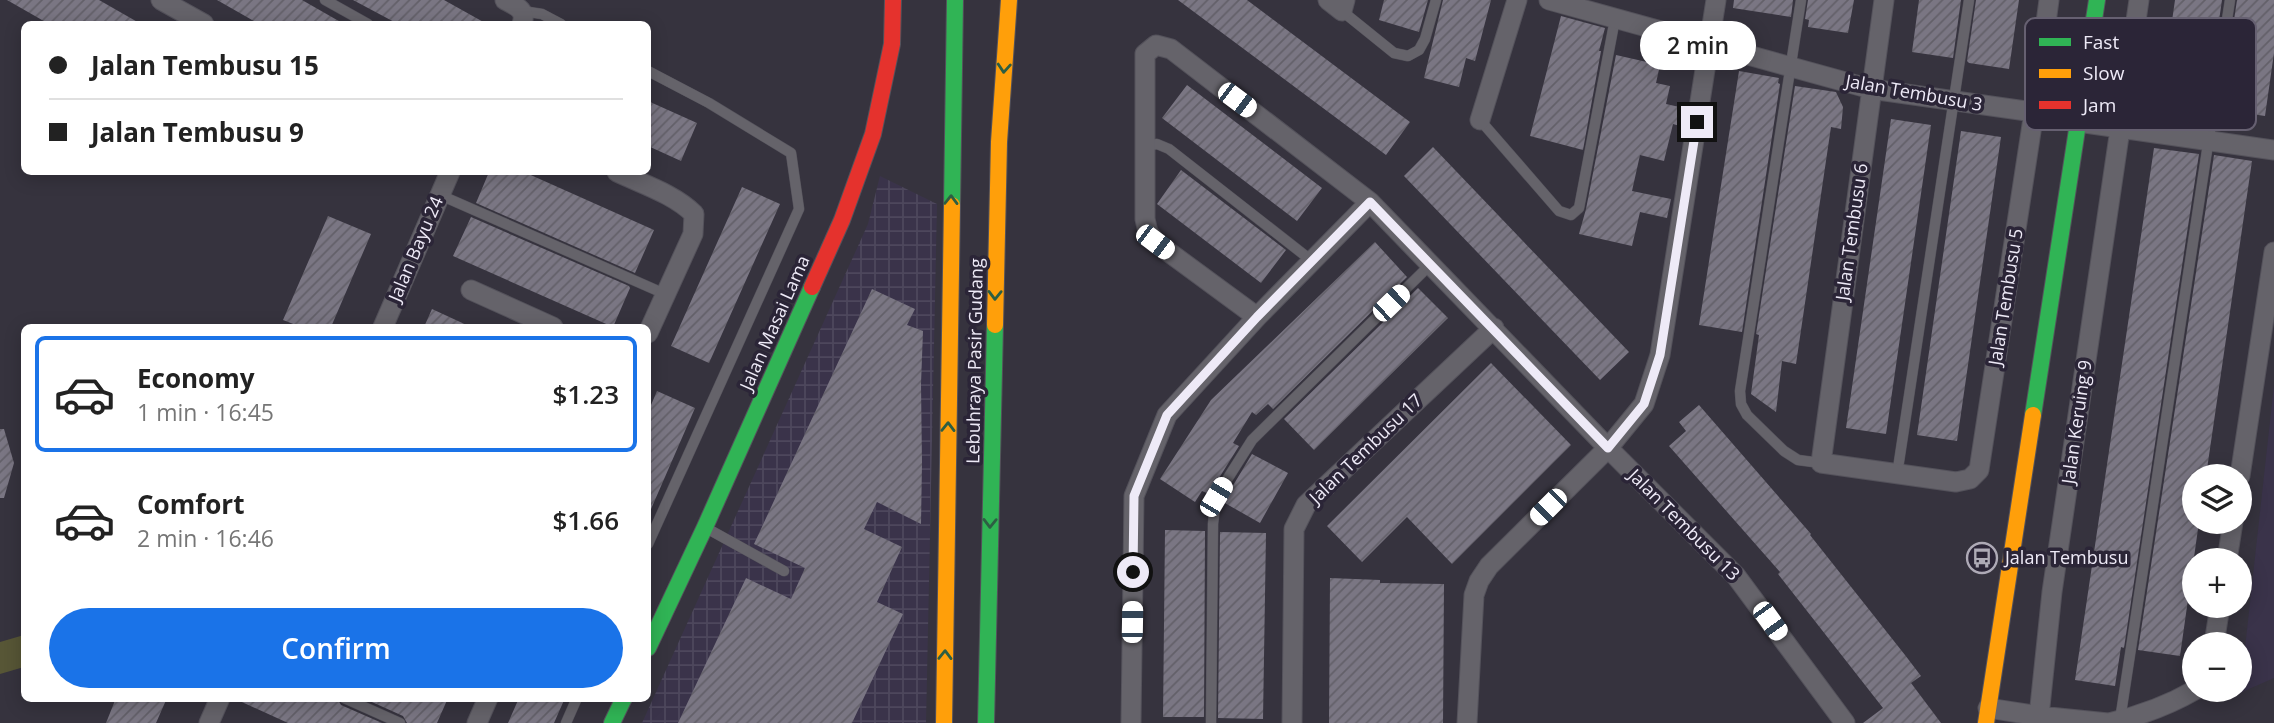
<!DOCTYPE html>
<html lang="en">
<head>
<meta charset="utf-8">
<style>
	:root { --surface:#fff; --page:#f6f6f6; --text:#222; --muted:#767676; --line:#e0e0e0; --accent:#1a73e8 }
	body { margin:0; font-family:"Open Sans",sans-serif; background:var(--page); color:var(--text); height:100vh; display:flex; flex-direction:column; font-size:26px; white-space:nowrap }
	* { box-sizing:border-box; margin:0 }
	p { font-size:23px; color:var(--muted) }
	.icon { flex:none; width:38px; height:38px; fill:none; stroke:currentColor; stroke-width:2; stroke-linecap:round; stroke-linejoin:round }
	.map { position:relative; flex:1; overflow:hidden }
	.sheet { position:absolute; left:21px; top:324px; width:630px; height:378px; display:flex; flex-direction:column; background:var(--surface); border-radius:10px; box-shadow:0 4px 18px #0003 }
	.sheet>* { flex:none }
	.banner { position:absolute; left:21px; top:21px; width:630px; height:154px; border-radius:10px; box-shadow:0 4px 18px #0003; display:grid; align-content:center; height:154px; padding:0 28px; background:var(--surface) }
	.buttons { position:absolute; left:2182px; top:464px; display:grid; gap:14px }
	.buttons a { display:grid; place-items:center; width:70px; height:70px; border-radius:50%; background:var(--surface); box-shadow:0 4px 18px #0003; font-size:35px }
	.end { position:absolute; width:32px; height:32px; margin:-16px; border:9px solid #eeeaf7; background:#111; box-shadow:0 0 0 4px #111 }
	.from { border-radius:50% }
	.bubble { position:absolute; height:49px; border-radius:24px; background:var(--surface); box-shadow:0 4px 18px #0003; font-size:23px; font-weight:600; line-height:49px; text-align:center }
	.car { position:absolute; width:21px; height:42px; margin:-21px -10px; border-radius:9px; box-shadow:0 0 5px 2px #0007; background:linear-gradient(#fff 24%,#345 0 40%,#fff 0 76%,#345 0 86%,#fff 0) }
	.banner b { display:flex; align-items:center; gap:24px; height:66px; font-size:26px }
	.banner b+b { border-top:2px solid var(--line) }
	.banner i { width:18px; height:18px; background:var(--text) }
	ul { padding:12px 0 0; list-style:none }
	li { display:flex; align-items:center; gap:21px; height:116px; margin:0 14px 10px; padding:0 14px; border:4px solid transparent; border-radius:10px }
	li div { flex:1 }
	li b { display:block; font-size:26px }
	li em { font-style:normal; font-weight:600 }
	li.selected { border-color:var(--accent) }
	li>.icon { width:63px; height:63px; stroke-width:1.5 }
	.cta { display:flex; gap:14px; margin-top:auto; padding:14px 28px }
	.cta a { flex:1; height:80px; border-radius:42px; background:var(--accent); color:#fff; font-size:28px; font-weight:600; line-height:80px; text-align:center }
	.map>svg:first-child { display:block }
	.built { fill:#3a334a }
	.industrial { fill:url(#industrial-grid) }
	.grass { fill:#575636 }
	.building { fill:url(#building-hatch) }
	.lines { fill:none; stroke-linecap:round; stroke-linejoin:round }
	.lane-casing { stroke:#54525b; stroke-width:11 }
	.street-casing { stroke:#54525b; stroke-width:21 }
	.fast-casing { stroke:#54525b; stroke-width:18 }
	.slow-casing { stroke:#54525b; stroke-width:18 }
	.jam-casing { stroke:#54525b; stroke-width:18 }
	.lane { stroke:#65636a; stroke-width:10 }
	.street { stroke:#65636a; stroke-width:19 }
	.fast { stroke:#30b455; stroke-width:16 }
	.slow { stroke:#ff9f0a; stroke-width:16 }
	.jam { stroke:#e5322d; stroke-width:16 }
	.oneway { stroke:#2d5e43 }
	.route { stroke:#eeeaf7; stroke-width:9 }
	.labels { text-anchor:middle; stroke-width:7; stroke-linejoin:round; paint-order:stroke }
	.street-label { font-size:18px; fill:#eeeaf7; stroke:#2b2537 }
	.poi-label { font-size:18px; fill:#eeeaf7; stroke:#2b2537; text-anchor:start }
	.key { fill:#2b2537; stroke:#666071; stroke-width:2 }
	.key-label { font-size:19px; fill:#eeeaf7 }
</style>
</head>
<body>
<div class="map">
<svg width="2274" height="723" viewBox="0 0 2274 723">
	<defs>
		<pattern id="industrial-grid" width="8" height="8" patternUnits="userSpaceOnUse" patternTransform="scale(1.75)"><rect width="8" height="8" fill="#3a334a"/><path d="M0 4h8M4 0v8" fill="none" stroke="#4d475c"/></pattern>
		<pattern id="building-hatch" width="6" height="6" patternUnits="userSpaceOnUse" patternTransform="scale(1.75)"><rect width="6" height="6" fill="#7a7683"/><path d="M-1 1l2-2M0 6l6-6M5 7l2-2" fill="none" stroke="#636069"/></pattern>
	</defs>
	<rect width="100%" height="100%" fill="#36333e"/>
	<!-- built -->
	<path class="built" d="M 2274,385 L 2274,678 L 2240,693 Z"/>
	<!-- industrial -->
	<path class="industrial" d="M 880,176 L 937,204 L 926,723 L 642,723 L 868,224 Z"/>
	<!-- grass -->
	<path class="grass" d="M 24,635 L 24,667 L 0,674 L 0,642 Z"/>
	<!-- building -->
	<path class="building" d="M 7,0 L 99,0 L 141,24 L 49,24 Z
		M 217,0 L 302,0 L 344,24 L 259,24 Z
		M 353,0 L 444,0 L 487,24 L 398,24 Z
		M 1178,0 L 1247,0 L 1410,122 L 1386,155 Z
		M 1384,0 L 1428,0 L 1419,32 L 1379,20 Z
		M 1443,0 L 1491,0 L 1475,61 L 1466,58 L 1459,87 L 1424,78 Z
		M 1734,0 L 1793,0 L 1791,17 L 1733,8 Z
		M 1808,0 L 1854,0 L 1848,33 L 1808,27 L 1809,20 L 1805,19 Z
		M 1919,0 L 1961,0 L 1953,58 L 1912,52 Z
		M 1976,0 L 2019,0 L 2009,69 L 1969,63 L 1967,61 Z
		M 2175,0 L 2222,0 L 2207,104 L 2161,98 Z
		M 2237,0 L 2274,0 L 2274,53 L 2265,116 L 2225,110 L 2225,107 L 2221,107 Z
		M 1561,16 L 1605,28 L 1599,51 L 1601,51 L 1583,150 L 1530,136 Z
		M 1616,55 L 1660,65 L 1656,83 L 1670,86 L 1666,104 L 1684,108 L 1680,126 L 1673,124 L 1664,161 L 1640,155 L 1632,191 L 1671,199 L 1667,218 L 1640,212 L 1632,246 L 1579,234 L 1586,209 Z
		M 1739,71 L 1779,78 L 1778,83 L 1780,84 L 1742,332 L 1699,325 Z
		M 1187,85 L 1322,188 L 1297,221 L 1162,118 Z
		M 1795,86 L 1836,92 L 1843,107 L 1841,129 L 1831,127 L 1796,364 L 1782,361 L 1776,412 L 1751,394 L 1759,335 L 1756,334 Z
		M 648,101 L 697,123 L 681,161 L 648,146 Z
		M 1891,119 L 1931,125 L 1886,434 L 1846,428 Z
		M 1961,131 L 2001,137 L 1957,441 L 1917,435 Z
		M 1433,147 L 1629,352 L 1600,380 L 1404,176 Z
		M 2154,148 L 2199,154 L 2124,648 L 2121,647 L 2115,686 L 2075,680 Z
		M 2214,155 L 2252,161 L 2206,476 L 2194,474 L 2194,522 L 2199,522 L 2180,656 L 2138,650 Z
		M 1181,170 L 1286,250 L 1261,283 L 1157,204 Z
		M 489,172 L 524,172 L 654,230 L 635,273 L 476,203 Z
		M 742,187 L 780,204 L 709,363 L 671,346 Z
		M 328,216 L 371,234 L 331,327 L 301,327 L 283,320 Z
		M 471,217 L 629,286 L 630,288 L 613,327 L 453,256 Z
		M 1375,242 L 1407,277 L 1273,409 L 1268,404 L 1256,415 L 1252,412 L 1233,443 L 1239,446 L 1209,494 L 1202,491 L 1195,502 L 1160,479 L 1211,400 Z
		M 1418,288 L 1448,318 L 1314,450 L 1284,419 Z
		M 872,289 L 915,309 L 907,325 L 923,331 L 921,384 L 922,463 L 921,524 L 877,502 L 864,529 L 902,547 L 877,602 L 903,614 L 852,723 L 678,723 L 746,578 L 791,599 L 805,568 L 754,544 Z
		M 432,309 L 471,327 L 424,327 Z
		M 1491,363 L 1571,445 L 1452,564 L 1407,517 L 1362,562 L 1327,526 Z
		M 657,391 L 695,408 L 648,516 L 648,412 Z
		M 1699,405 L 1811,534 L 1810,535 L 1905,655 L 1921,676 L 1911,683 L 1941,723 L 1863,723 L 1883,708 L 1778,574 L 1780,572 L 1669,446 L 1686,431 L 1679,422 Z
		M 0,429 L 4,429 L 14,463 L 4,498 L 0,498 Z
		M 1252,454 L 1288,473 L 1260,523 L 1223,502 Z
		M 1165,530 L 1205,531 L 1204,717 L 1163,717 Z
		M 1220,532 L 1266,533 L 1263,719 L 1218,718 Z
		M 1330,578 L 1380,580 L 1380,583 L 1444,584 L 1443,723 L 1329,723 Z
		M 116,698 L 167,698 L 156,723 L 106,723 Z
		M 233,698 L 337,698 L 341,705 L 382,723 L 288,723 Z
		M 363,698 L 448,698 L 437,723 L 407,723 L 403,716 Z
		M 519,698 L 565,698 L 554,723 L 508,723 Z"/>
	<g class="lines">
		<!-- lane casing -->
		<g class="lane-casing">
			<path id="lane" d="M 325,0 L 368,24
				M 1801,0 L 1740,391 L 1741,404 L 1747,415 L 1784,451 L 1798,460 L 1821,463
				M 522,11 L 542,14 L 561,24
				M 1342,11 L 1394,53 L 1408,56 L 1419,50 L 1425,39 L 1436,0
				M 648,71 L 709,103 L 791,153 L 799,209 L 648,544
				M 1480,120 L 1559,211 L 1571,215 L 1579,208 L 1615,19
				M 1145,146 L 1157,144 L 1169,149 L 1312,261
				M 440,195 L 665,294
				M 1897,475 L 1969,0
				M 708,529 L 784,571
				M 344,698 L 400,723
				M 2120,720 L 2230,0
				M 566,723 L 577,698
				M 1211,723 L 1213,524 L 1216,497 L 1252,440 L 1431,264"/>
		</g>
		<!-- street casing -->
		<g class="street-casing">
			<path id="street" d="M 161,0 L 204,24
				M 505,0 C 516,6 527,10 522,24
				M 1328,0 L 1342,11 L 1345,0
				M 1549,0 L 1871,89 L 2034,112 L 2078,122 L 2274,150
				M 1884,0 L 1821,463 L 1956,482 L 1970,479 L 1979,470 L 2034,112 L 2049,0
				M 1480,120 L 1517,0
				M 617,172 C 642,184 674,194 694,214 L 693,234 L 648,333
				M 471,290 L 553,327
				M 1257,317 L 1155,242 L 1148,232 L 1145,219 L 1145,54 L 1156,45 L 1171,49 L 1370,202 L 1608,448 L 1736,576 L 1845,723
				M 383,327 L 450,172
				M 2240,476 L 2274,252
				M 2227,560 L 2233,522
				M 2214,644 L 2220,606
				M 1988,708 L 2039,716 L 2108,723
				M 2039,716 L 2052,592 L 2139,0
				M 209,723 L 220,698
				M 477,723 L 488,698
				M 1131,723 L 1134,496 L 1167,415 L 1257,317 L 1370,202
				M 1292,723 L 1294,529 L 1306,505 L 1494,328
				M 1467,723 L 1474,595 L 1479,581 L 1489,566 L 1608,448 L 1644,404 L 1660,355 L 1716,0
				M 2109,723 C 2139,716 2169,705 2195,690"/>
		</g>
		<!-- fast casing -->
		<g class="fast-casing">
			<path id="fast" d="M 952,205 L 955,0
				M 2033,415 L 2097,0
				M 648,648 L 705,527 L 812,287
				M 612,723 L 624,698
				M 986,723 L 995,325"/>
		</g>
		<!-- slow casing -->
		<g class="slow-casing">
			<path id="slow" d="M 995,325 L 999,142 L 1009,0
				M 944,723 L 952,205
				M 1986,723 L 2033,415"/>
		</g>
		<!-- jam casing -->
		<g class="jam-casing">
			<path id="jam" d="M 812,287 L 842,220 L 873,134 L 892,44 L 893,0"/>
		</g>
		<!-- lane -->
		<use href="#lane" class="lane"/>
		<!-- street -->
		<use href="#street" class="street"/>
		<!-- fast -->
		<use href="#fast" class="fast"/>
		<!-- slow -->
		<use href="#slow" class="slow"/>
		<!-- jam -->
		<use href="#jam" class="jam"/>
	</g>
	<!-- one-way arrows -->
	<defs><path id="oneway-chevron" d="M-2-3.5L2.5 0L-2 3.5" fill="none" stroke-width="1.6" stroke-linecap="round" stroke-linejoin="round" transform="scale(1.75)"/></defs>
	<g class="oneway">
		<use href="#oneway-chevron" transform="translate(1004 68) rotate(94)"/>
		<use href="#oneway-chevron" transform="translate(951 200) rotate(-89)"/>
		<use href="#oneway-chevron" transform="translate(995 295) rotate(91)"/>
		<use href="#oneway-chevron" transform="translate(948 427) rotate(-89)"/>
		<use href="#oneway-chevron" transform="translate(990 523) rotate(91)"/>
		<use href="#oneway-chevron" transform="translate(945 655) rotate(-89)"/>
	</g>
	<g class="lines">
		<!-- route -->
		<path class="route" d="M 1133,572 L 1134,496 L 1167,415 L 1257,317 L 1370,202 L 1608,448 L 1644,404 L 1660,355 L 1697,122"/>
	</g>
	<!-- icons -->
	<defs>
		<g id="bus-ring" transform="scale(1.575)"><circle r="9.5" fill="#2b2537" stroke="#aeaab6" stroke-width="1.5"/><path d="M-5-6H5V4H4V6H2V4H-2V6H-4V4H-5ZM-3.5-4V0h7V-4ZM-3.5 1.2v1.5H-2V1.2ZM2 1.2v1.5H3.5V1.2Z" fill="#aeaab6"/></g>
	</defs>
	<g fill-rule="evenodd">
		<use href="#bus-ring" x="1982" y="558"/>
	</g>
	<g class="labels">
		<!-- street labels -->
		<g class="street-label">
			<text transform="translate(1914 93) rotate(10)" y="6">Jalan Tembusu 3</text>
			<text transform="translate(1852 232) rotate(-82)" y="6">Jalan Tembusu 6</text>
			<text transform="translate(416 249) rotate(-67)" y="6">Jalan Bayu 24</text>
			<text transform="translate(2006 297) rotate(-81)" y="6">Jalan Tembusu 5</text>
			<text transform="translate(775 323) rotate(-66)" y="6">Jalan Masai Lama</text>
			<text transform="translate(975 361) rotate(-89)" y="6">Lebuhraya Pasir Gudang</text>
			<text transform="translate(2077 422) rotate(-82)" y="6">Jalan Keruing 9</text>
			<text transform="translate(1366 449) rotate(-44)" y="6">Jalan Tembusu 17</text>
			<text transform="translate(1684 525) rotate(45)" y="6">Jalan Tembusu 13</text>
		</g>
		<!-- poi labels -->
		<g class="poi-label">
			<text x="2005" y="564">Jalan Tembusu</text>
		</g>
	</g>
	<!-- legend -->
	<rect x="2025" y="18" width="231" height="112" rx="10" class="key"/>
	<rect x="2039" y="38" width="32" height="8" fill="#30b455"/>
	<rect x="2039" y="69" width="32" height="9" fill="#ff9f0a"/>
	<rect x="2039" y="101" width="32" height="8" fill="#e5322d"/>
	<g class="key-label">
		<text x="2083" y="49">Fast</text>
		<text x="2083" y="80">Slow</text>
		<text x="2083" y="112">Jam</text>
	</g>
</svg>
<div class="buttons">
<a><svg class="icon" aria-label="layers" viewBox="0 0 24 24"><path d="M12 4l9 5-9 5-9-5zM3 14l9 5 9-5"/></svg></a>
<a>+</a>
<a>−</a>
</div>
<i class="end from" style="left:1133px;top:572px"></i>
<i class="end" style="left:1697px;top:122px"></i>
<div class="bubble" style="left:1640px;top:21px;width:116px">2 min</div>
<i class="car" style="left:1237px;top:100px;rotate:127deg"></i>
<i class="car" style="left:1155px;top:242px;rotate:127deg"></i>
<i class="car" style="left:1391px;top:303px;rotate:46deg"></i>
<i class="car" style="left:1216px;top:497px;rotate:31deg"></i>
<i class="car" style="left:1548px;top:507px;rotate:225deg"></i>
<i class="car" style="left:1770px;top:621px;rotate:144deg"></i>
<i class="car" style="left:1132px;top:622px;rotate:1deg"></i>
<div class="banner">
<b><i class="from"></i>Jalan Tembusu 15</b>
<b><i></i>Jalan Tembusu 9</b>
</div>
<section class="sheet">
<ul>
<li class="selected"><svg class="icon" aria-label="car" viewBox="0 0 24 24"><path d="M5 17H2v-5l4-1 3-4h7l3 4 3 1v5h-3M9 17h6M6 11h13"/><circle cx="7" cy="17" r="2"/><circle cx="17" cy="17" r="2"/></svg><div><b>Economy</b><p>1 min · 16:45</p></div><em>$1.23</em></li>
<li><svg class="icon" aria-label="car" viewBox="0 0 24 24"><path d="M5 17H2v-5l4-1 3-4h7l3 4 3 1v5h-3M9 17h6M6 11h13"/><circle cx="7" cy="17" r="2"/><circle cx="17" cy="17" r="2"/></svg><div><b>Comfort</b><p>2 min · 16:46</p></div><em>$1.66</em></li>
</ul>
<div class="cta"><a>Confirm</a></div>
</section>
</div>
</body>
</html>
